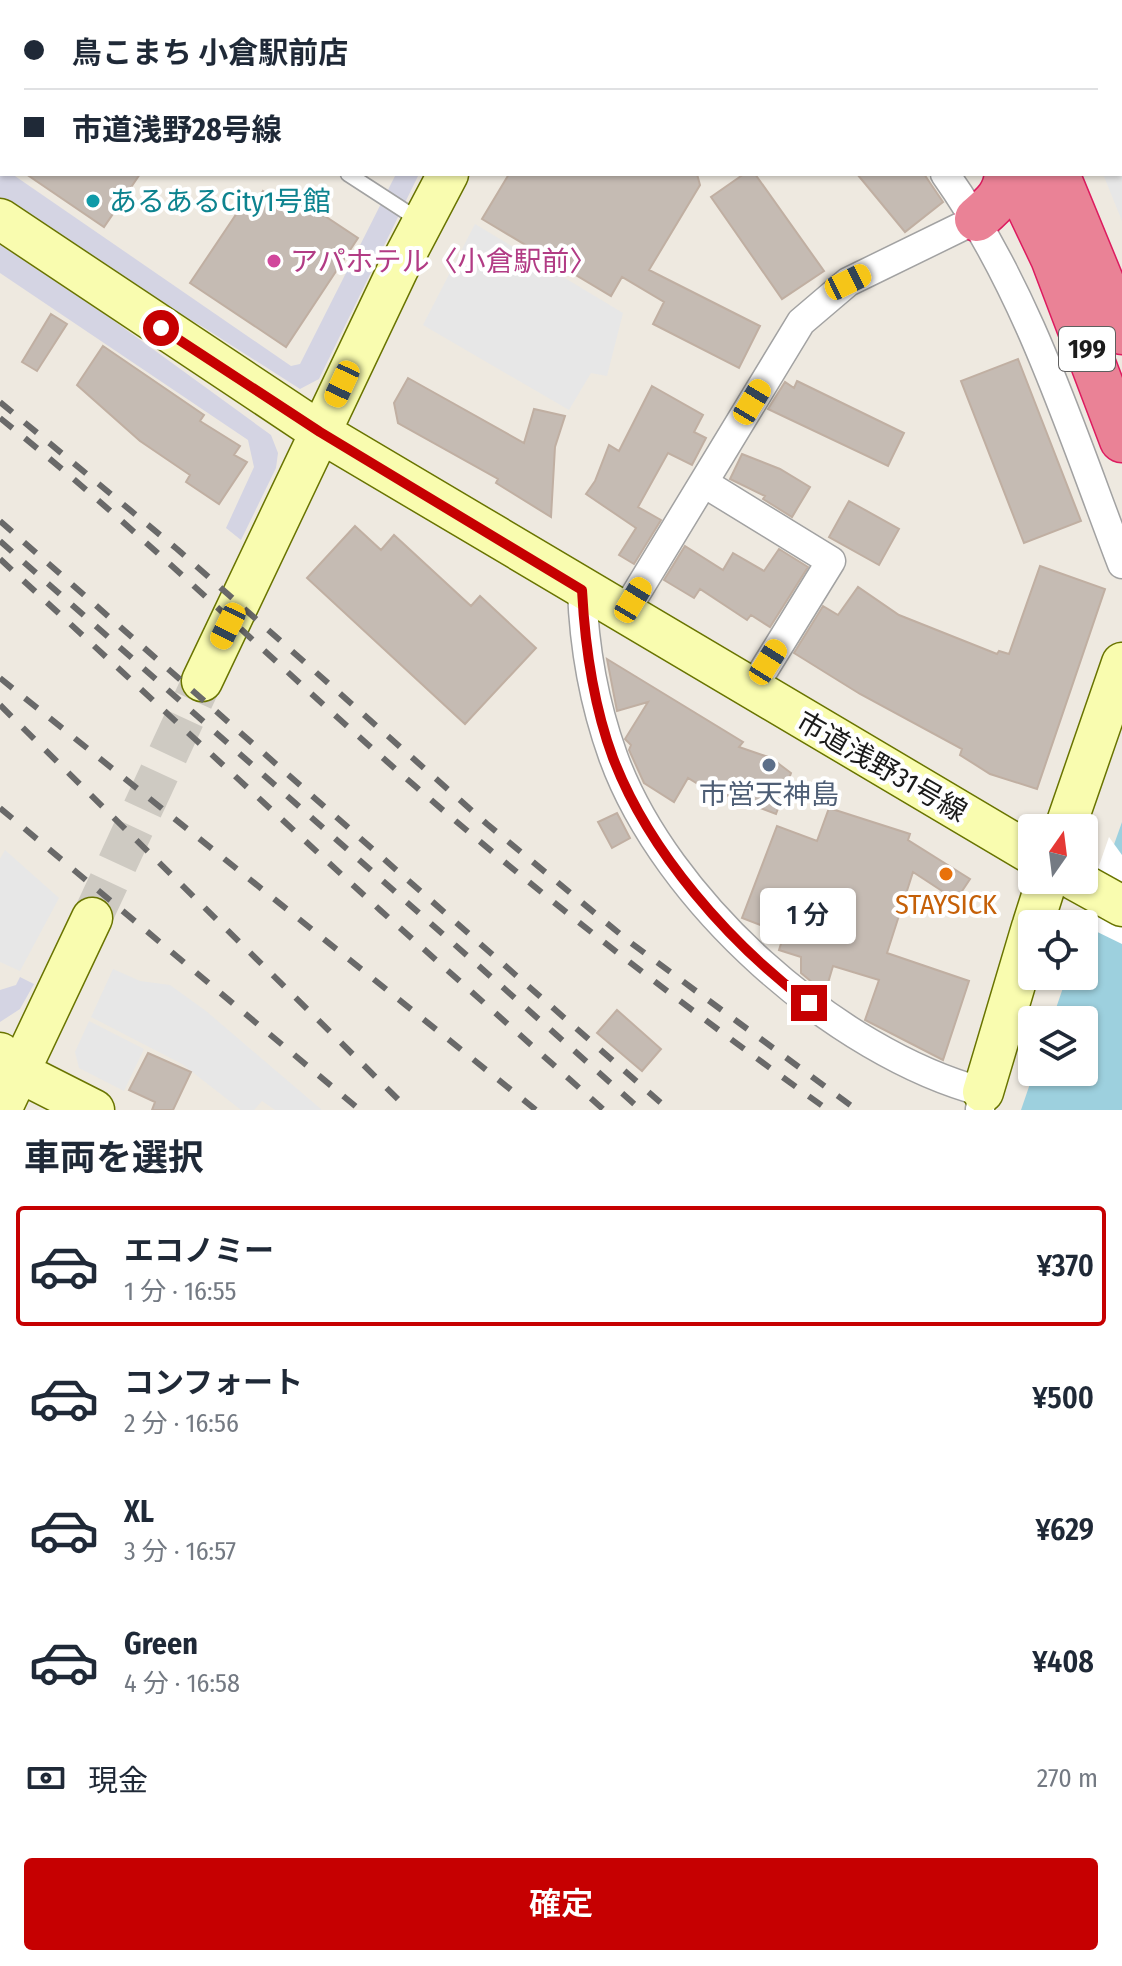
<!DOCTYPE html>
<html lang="ja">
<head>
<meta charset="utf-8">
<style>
	:root { --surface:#fff; --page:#f6f6f7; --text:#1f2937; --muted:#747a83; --line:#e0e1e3; --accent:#c60001 }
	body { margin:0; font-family:"Fira Sans Condensed","Noto Sans JP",sans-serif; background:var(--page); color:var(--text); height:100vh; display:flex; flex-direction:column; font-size:30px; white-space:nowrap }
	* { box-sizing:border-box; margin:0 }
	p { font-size:26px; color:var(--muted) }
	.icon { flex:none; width:44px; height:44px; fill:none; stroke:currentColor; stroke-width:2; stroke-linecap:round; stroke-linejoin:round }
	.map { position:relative; height:1110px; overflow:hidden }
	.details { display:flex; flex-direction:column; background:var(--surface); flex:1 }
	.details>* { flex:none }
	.top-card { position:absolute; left:0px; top:0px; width:1122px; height:176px; box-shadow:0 2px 6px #0004; display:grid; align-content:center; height:176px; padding:0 24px; background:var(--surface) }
	.needle { width:52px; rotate:14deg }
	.buttons { position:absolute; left:1018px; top:814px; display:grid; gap:16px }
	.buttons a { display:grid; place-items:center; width:80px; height:80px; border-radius:8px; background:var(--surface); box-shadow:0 2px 6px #0004; font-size:40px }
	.end { position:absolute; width:36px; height:36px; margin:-18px; border:10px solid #c60001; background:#fff; box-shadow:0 0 0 4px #fff }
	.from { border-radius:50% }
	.bubble { position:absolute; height:56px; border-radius:8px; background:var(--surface); box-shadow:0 2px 6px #0004; font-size:26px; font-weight:600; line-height:56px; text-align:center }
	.car { position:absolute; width:24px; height:48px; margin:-24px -12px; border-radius:10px; box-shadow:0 0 6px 2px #0007; background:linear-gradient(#f5c518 24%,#345 0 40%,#f5c518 0 76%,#345 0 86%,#f5c518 0) }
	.top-card b { display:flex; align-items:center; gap:28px; height:76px; font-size:30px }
	.top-card b+b { border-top:2px solid var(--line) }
	.top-card i { width:20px; height:20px; background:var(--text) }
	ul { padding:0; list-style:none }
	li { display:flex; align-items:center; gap:24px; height:120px; margin:0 16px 12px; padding:0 8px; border:4px solid transparent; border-radius:8px }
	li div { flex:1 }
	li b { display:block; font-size:30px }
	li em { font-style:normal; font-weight:600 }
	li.selected { border-color:var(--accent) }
	li>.icon { width:72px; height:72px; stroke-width:1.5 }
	h2 { padding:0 24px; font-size:36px; line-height:96px }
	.pay { display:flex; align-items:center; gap:20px; height:88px; padding:0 24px; font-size:30px }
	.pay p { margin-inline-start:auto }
	.action { display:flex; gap:16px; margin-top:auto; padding:16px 24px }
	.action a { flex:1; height:92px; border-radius:8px; background:var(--accent); color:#fff; font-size:32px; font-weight:600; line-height:92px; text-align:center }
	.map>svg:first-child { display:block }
	.parking { fill:#e7e7e7 }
	.plaza { fill:#d4d4e3 }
	.water { fill:#9dd0de }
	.pier { fill:#fff }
	.building { fill:#c5bbb3; stroke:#c0afa2; stroke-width:2 }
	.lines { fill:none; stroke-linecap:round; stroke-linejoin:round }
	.secondary-tunnel { stroke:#cecac2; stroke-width:40; stroke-dasharray:40 20; stroke-linecap:butt }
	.lane-casing { stroke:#a2a2a2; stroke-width:17 }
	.street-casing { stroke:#a2a2a2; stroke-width:31 }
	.secondary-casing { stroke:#697400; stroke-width:43 }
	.highway-casing { stroke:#dd1b5f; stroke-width:47 }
	.lane { stroke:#fff; stroke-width:14 }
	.street { stroke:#fff; stroke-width:28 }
	.secondary { stroke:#f9fcaf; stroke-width:40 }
	.highway { stroke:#ea8296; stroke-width:44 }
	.rail { stroke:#696969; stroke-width:6; stroke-dasharray:16 16; stroke-linecap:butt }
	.route { stroke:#c60001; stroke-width:10 }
	.culture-dot { fill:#0f9aa8; stroke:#fff; stroke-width:3 }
	.hotel-dot { fill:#d1479c; stroke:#fff; stroke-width:3 }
	.service-dot { fill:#5c6f8a; stroke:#fff; stroke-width:3 }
	.food-dot { fill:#e8710a; stroke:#fff; stroke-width:3 }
	.labels { text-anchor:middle; stroke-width:8; stroke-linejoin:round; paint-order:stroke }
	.shield { fill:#fff; stroke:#5f5f5f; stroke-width:2 }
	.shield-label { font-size:26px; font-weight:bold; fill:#1b1b1b }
	.culture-label { font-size:28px; fill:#0d838f; stroke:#fff; text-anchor:start }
	.hotel-label { font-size:28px; fill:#b23c85; stroke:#fff; text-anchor:start }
	.street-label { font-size:28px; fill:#1b1b1b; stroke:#fff }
	.service-label { font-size:28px; fill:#4e5e75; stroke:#fff }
	.food-label { font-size:28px; fill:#c56008; stroke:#fff }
</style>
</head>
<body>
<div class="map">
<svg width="1122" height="1110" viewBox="0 0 1122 1110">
	<rect width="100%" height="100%" fill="#eee9e0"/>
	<!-- parking -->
	<path class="parking" d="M 1120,70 L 1122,73 L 1122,221 L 1103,174 L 1120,174 Z
		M 475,224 L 623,313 L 607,376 L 591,373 L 569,410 L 423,325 Z
		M 5,850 L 59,898 L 20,971 L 0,962 L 0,859 Z
		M 113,969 L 140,981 L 170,985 L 206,1011 L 322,1110 L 275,1110 L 262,1101 L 254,1110 L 241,1110 L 182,1064 L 91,1017 Z
		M 89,1021 L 144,1049 L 124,1091 L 79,1068 L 75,1052 Z"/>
	<!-- plaza -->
	<path class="plaza" d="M 0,166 L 2,174 L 12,174 L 291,366 L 300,364 L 396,174 L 419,174 L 319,379 L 300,389 L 203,327 L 83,258 L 0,202 Z
		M 0,238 L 271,435 L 278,453 L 276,468 L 241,540 L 226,528 L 254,467 L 248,440 L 0,273 Z
		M 20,977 L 34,984 L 20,1009 L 0,1022 L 0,990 L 16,985 Z"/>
	<!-- water -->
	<path class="water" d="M 1122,822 L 1122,1110 L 1021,1110 L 1034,1072 L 1084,1072 L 1084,1020 L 1052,1020 L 1067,976 L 1084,976 L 1084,929 Z"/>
	<!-- pier -->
	<path class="pier" d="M 1109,837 L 1122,855 L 1122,944 L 1079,923 Z"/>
	<!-- building -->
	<path class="building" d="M 26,174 L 140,174 L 104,227 Z
		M 509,174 L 697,174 L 700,185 L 649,270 L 760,326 L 739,368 L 653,324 L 664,302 L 622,277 L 611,296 L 482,219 Z
		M 744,174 L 755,174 L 824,271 L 782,299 L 711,197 Z
		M 857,174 L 924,174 L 943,202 L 905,232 Z
		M 263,191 L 283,204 L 290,193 L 358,238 L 286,347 L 190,283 L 237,213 L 250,211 Z
		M 51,314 L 67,324 L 37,371 L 22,362 Z
		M 103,346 L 204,415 L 200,421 L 240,446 L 234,455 L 247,462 L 219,504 L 186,482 L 190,475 L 140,441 L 77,385 Z
		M 1018,359 L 1081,521 L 1024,543 L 961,381 Z
		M 408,378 L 524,443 L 534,409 L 565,416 L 555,447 L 551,517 L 496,483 L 498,479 L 398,423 L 394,403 Z
		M 797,381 L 904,433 L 888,466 L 768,409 L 785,382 L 794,388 Z
		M 652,386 L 703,415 L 694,432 L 706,438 L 692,465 L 668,453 L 638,507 L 661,520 L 634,564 L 619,555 L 636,528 L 586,494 L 595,481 L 609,445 L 619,451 Z
		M 742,454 L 780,469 L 810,487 L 792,517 L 763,499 L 765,496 L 730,479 Z
		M 849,501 L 899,529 L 879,565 L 829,537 Z
		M 355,526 L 381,550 L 394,535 L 471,606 L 480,596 L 536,648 L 465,724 L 307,578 Z
		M 685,546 L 723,570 L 733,553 L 764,571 L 779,549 L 808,567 L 770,627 L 751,615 L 747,620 L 700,589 L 694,598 L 664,580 Z
		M 1040,566 L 1105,589 L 1037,789 L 990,774 L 960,755 L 962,749 L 860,694 L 794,653 L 823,606 L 838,615 L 858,587 L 899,615 L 997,654 L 999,651 L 1009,654 Z
		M 607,659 L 743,742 L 739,747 L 771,758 L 791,773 L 776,814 L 713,790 L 711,792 L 688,778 L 674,802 L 644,783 L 629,750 L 631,745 L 625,739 L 648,702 L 617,711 Z
		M 829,808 L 910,834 L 908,840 L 970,879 L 956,900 L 913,872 L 887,953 L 969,981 L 943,1060 L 865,1020 L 879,980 L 833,966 L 825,993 L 801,973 L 801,957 L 779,950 L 784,934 L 742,918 L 777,826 L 817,841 Z
		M 617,813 L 630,838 L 612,848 L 598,822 Z
		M 617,1010 L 661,1049 L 642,1071 L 597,1033 Z
		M 148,1053 L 191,1072 L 173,1110 L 152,1110 L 155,1102 L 129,1090 Z"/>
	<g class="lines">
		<!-- secondary-tunnel -->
		<path class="secondary-tunnel" d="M 92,918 L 202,681"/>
		<!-- lane casing -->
		<g class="lane-casing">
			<path id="lane" d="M 88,0 L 91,2
				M 284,2 L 286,0
				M 1020,2 L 1022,0
				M 348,174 L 422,222"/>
		</g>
		<!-- street casing -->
		<g class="street-casing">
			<path id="street" d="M 791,0 L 794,2
				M 945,174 C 1028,291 1071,431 1122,564
				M 704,483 L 831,561 L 752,689
				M 582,590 C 584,647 594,703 613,756 C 665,901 836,1053 983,1092 L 980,1109
				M 623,615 L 801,322 L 848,282 L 977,219"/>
		</g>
		<!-- secondary casing -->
		<g class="secondary-casing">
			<path id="secondary" d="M 536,2 L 538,0
				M 0,219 L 320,432 L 1032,854
				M 202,681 L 398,269 L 448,174
				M 1065,828 L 1122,663
				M 1075,880 L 1122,906
				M 1033,924 L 1047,880
				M 0,1053 L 19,1072 L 94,1110
				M 983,1092 L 1032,927
				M 1,1110 L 92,918"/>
		</g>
		<!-- highway casing -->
		<g class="highway-casing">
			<path id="highway" d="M 876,0 L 878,2
				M 942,0 L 943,2
				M 1013,174 L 1053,258 L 1122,440
				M 1057,174 L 1122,332
				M 977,219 C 993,205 1005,196 1007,174"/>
		</g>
		<!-- lane -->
		<use href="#lane" class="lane"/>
		<!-- street -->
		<use href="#street" class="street"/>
		<!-- secondary -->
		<use href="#secondary" class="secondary"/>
		<!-- highway -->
		<use href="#highway" class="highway"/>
		<!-- rail -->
		<path class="rail" d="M 0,402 L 177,549 L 487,824 L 631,943 L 857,1110
			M 0,418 C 145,534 275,665 415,786 C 547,901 686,1008 828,1110
			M 0,521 L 669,1110
			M 0,541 L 641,1110
			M 0,559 L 380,910 L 604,1110
			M 0,678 L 536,1110
			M 0,705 L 409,1110
			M 0,808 L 360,1110"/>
	</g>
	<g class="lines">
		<!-- route -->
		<path class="route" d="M 161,328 L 320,432 L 582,590 C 585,647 593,704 613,758 C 649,852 729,943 809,1003"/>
	</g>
	<!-- markers -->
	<circle class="culture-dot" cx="93" cy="201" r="8"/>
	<circle class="hotel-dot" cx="274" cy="261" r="8"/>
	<circle class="service-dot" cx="769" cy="765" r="8"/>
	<circle class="food-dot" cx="946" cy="874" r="8"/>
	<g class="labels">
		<!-- shield labels -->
		<rect class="shield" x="1059" y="327" width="56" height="44" rx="6"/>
		<g class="shield-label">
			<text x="1087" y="358">199</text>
		</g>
		<!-- culture labels -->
		<g class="culture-label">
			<text x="109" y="211">あるあるCity1号館</text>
		</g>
		<!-- hotel labels -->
		<g class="hotel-label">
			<text x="290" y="271">アパホテル〈小倉駅前〉</text>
		</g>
		<!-- street labels -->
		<g class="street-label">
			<text transform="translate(882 766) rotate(30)" y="10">市道浅野31号線</text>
		</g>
		<!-- service labels -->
		<g class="service-label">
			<text x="769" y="804">市営天神島</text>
		</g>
		<!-- food labels -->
		<g class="food-label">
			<text x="946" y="914">STAYSICK</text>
		</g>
	</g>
</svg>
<div class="buttons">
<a><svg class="needle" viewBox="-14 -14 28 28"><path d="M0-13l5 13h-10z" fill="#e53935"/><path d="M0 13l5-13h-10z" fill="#747a83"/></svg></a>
<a><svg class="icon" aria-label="locate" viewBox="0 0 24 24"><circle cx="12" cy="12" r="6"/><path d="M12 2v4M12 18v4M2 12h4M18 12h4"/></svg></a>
<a><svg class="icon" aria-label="layers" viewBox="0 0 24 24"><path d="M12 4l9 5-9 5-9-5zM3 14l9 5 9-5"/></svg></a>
</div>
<i class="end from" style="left:161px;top:328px"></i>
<i class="end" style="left:809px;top:1003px"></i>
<div class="bubble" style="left:760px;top:888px;width:96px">1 分</div>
<i class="car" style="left:848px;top:282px;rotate:64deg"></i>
<i class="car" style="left:342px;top:384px;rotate:205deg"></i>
<i class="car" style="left:752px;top:402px;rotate:31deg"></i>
<i class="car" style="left:633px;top:600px;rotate:31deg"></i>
<i class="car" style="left:228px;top:626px;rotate:206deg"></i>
<i class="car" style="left:768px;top:662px;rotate:32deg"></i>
<div class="top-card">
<b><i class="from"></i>鳥こまち 小倉駅前店</b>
<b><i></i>市道浅野28号線</b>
</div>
</div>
<section class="details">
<h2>車両を選択</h2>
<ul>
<li class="selected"><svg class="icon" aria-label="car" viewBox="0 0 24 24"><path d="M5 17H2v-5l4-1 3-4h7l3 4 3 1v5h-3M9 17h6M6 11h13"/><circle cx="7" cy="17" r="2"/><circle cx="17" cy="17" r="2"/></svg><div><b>エコノミー</b><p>1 分 · 16:55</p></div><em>¥370</em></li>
<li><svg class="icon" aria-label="car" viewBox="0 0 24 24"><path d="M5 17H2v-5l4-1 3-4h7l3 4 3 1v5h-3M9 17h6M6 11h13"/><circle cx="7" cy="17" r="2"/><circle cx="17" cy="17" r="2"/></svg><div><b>コンフォート</b><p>2 分 · 16:56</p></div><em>¥500</em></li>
<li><svg class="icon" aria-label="car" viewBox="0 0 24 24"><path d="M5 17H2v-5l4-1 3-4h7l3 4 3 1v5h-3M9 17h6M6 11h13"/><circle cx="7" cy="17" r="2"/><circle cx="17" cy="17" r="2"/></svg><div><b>XL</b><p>3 分 · 16:57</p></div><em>¥629</em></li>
<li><svg class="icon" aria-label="car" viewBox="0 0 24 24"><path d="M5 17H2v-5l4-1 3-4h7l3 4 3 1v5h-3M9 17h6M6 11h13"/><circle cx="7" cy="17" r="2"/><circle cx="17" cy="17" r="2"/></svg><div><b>Green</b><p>4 分 · 16:58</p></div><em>¥408</em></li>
</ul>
<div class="pay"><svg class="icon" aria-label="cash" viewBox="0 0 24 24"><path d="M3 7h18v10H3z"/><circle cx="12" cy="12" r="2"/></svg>現金<p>270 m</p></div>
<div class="action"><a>確定</a></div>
</section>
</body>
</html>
